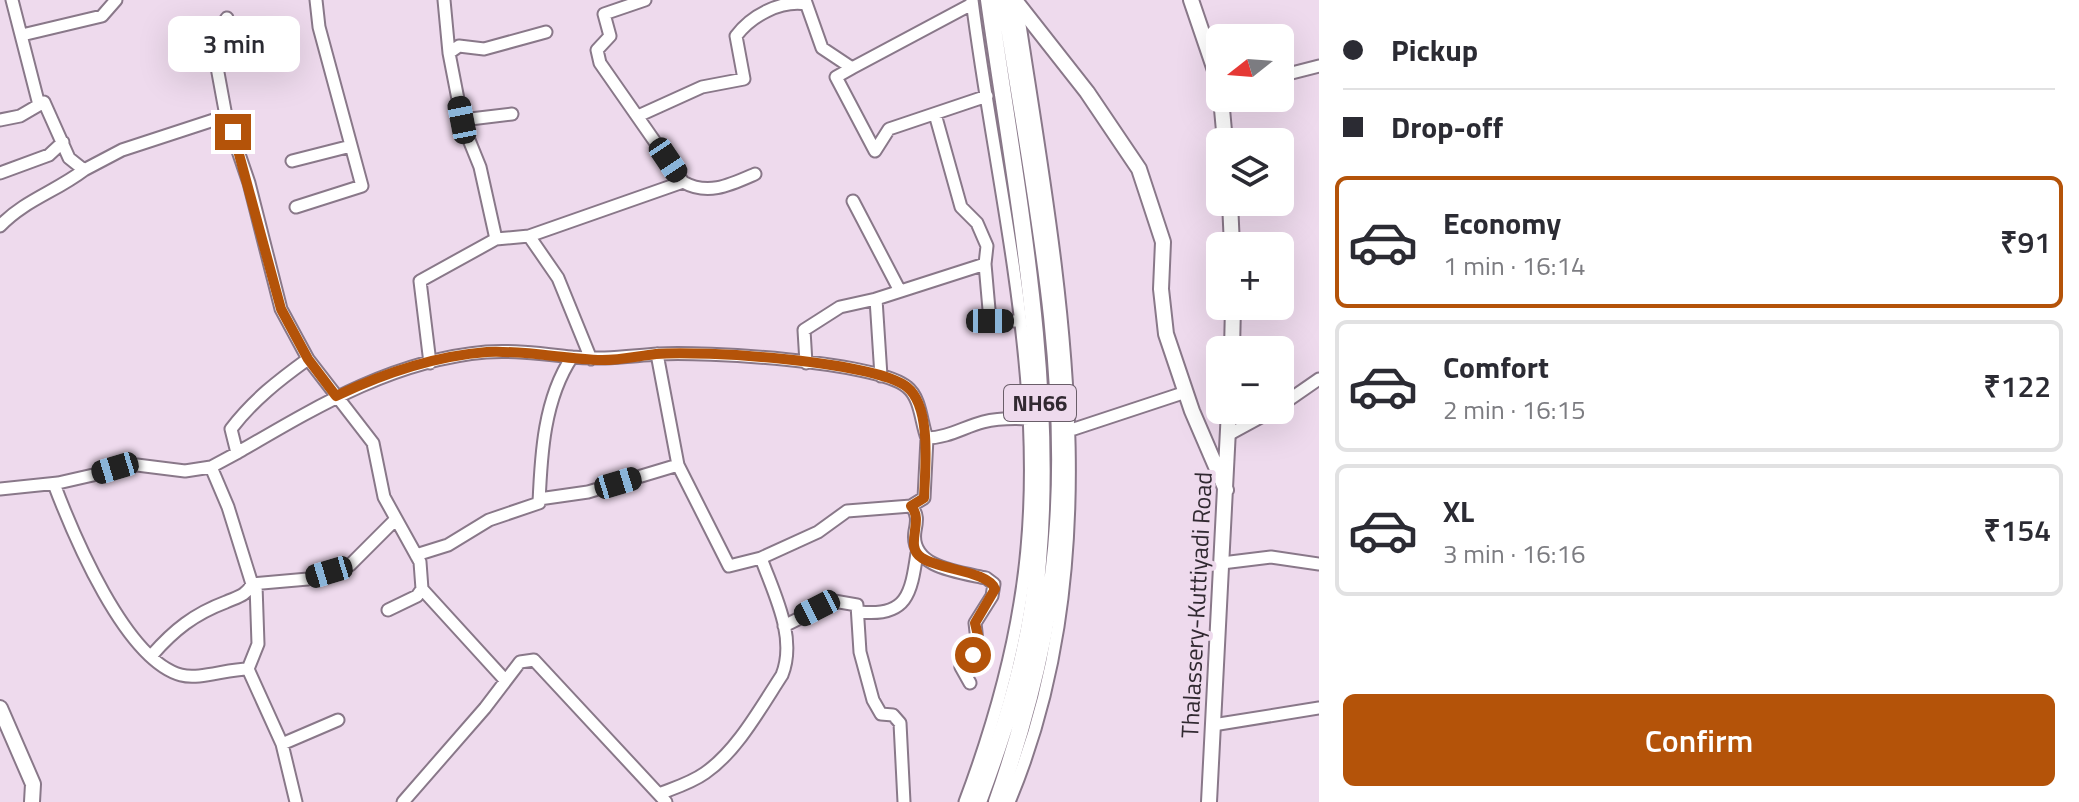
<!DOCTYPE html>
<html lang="en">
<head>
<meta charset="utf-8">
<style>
	:root { --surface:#fff; --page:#f2f2f3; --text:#2b2b33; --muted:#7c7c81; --line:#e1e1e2; --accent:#b45309 }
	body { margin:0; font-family:"Titillium Web",sans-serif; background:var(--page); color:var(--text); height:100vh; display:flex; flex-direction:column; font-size:30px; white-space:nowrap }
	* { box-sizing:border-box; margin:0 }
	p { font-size:26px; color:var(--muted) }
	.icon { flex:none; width:44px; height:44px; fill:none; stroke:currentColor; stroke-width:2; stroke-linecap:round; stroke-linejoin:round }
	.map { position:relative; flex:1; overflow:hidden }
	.side { display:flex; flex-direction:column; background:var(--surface); width:760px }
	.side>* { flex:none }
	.top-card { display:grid; align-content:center; height:176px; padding:0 24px; background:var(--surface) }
	.needle { width:52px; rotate:253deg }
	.tools { position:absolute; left:1206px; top:24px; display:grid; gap:16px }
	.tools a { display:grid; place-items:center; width:88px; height:88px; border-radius:12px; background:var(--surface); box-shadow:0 8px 32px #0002; font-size:40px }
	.end { position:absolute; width:36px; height:36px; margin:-18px; border:10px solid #b45309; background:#fff; box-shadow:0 0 0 4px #fff }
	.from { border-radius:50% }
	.bubble { position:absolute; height:56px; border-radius:12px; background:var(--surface); box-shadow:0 8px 32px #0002; font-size:26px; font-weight:600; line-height:56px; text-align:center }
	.car { position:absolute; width:24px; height:48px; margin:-24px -12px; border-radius:10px; box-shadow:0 0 6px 2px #0007; background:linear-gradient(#222 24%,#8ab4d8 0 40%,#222 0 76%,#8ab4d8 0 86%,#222 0) }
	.top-card b { display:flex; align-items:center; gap:28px; height:76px; font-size:30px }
	.top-card b+b { border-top:2px solid var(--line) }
	.top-card i { width:20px; height:20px; background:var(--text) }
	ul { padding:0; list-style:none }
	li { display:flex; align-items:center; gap:24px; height:132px; margin:0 16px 12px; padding:0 8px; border:4px solid var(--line); border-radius:12px }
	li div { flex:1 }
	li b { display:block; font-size:30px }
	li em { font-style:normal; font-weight:600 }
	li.selected { border-color:var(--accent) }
	li>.icon { width:72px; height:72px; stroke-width:1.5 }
	.button { display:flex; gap:16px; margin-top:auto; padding:16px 24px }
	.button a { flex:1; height:92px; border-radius:12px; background:var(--accent); color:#fff; font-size:32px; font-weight:600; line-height:92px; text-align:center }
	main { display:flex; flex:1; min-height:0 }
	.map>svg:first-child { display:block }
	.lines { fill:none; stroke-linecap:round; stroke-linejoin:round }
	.minor-casing { stroke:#897889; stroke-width:15 }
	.major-casing { stroke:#897889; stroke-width:18 }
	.highway-casing { stroke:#897889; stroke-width:20 }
	.minor { stroke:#fff; stroke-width:11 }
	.major { stroke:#fff; stroke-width:14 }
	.highway { stroke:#fff; stroke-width:16 }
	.route { stroke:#b45309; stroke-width:10 }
	.labels { text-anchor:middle; stroke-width:8; stroke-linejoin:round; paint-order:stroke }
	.shield { fill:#eedaed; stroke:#6a5e69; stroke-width:2 }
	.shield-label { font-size:22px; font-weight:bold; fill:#312931 }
	.street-label { font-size:24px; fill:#312931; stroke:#eedaed }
</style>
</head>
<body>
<main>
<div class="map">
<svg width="1319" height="802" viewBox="0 0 1319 802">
	<rect width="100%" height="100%" fill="#eedaed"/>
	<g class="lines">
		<!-- minor casing -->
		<g class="minor-casing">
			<path id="minor" d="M 12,0 L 39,105
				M 444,0 L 449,53 L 463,125 L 480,167 L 496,239 L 529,236 L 558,278 L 591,359
				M 645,0 L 604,14 L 610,36 L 597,50 L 600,63 L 683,182
				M 805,0 L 822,48 L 852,68 L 972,4
				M 227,18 L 218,31 L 214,51 L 226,116 L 249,183 L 281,309 L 308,359
				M 22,35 L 102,16 L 116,0
				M 449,53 L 459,46 L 484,49 L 546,32
				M 852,68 L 836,77 L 875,151 L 889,129 L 987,96
				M 1280,76 L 1319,66
				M 935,114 L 961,207 L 977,223 L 987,246 L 985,264 L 990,321 L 1019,321
				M 638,116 L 702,87 L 744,79 L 736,36 C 751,16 780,0 806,4
				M 0,120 L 20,116 L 44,102 L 69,158 L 84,170 L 122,150 L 226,116
				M 462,120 L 512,114
				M 292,161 L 351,146
				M 0,173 L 49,155 L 63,142
				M 853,201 L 900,291
				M 296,207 L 362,186 L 319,27 L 316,0
				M 0,226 C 25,200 55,192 84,170
				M 529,236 L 683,182 C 708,196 730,185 755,174
				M 657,354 L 678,465 L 729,566 L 761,558
				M 430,363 L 420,281 L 496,239
				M 806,363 L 804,330 L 840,307 L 876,299
				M 881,376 L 876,299 L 985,264
				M 1280,406 L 1319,379
				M 1071,430 L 1186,392
				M 1228,435 L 1274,410
				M 237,453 C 316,407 393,360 486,352 C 514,350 544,354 572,357
				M 54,484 C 73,534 125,660 181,675 C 199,680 227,669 248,669
				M 0,489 L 58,483 L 137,465 L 185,471 L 211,467 L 237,453 L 231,429 C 253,400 279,380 308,359 L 373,443 L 384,497 L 420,562 L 422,589 L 417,596 L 388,610
				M 539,499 L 588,492 L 678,465
				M 911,506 L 924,498 L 927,438
				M 416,555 L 448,545 L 489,520 L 539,503 C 541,454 544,399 572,357 C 602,360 628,356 658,354 C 702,351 876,361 907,387 C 921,398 921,423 927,438 C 947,438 964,427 983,422 C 999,418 1013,418 1029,419
				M 1222,563 L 1271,557 L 1319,564
				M 252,584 L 308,579 L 350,565 L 396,519
				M 256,585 L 258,644 L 248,669 L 282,744 L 296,802
				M 422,589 L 505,680
				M 860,612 C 907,617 911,594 917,553
				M 784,626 L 834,601 L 857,605 L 860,652 L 873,700 L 881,714 L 893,715 L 900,723 L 904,802
				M 152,655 C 174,630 194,614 226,602 C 237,597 246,596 252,584 L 228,507 L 211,467
				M 1213,725 L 1319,708
				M 282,744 L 338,720
				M 659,794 C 674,788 691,783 705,773 C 737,751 761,707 782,675 C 797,637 774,594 761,558 L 818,532 L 847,511 L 911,506 C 918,514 917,521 915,531 C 909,567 958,572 986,578 L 994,584 L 992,596 L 975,623 L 978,650 L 961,667 L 970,683
				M 403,802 L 485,708 L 520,662 L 534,660 L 666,802
				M 965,802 C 989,738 1009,671 1020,603 C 1054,402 997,198 972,0
				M 1009,802 C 1116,547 1056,267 1017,5"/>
		</g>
		<!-- major casing -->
		<g class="major-casing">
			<path id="major" d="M 1191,0 L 1220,85
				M 1017,3 L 1087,92 L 1139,169 L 1163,242 L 1161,289 L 1166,334 L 1192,411 L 1226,490
				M 1221,98 L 1225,142
				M 1230,202 L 1232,246
				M 1232,350 L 1233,306
				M 0,708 L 33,784 L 32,802
				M 1209,802 L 1229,410"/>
		</g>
		<!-- highway casing -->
		<g class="highway-casing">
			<path id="highway" d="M 978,802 C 1007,725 1032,644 1038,561 C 1054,373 1015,186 989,0
				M 997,802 C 1028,713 1052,619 1058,524 C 1070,350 1030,172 1005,0"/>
		</g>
		<!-- minor -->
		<use href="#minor" class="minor"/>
		<!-- major -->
		<use href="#major" class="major"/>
		<!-- highway -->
		<use href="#highway" class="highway"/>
	</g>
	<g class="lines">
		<!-- route -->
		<path class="route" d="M 233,132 L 281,309 L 308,359 L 336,396 C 382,374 435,356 487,352 C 525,350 564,359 602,360 C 621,360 638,356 656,354 C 701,350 874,361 907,387 C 932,407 925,469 924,498 L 911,506 C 925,521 903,546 922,558 C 940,570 988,571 995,589 L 975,623 L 980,644 L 973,655"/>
	</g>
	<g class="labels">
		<!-- shield labels -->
		<rect class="shield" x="1004" y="385" width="72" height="36" rx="6"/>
		<g class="shield-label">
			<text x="1040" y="411">NH66</text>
		</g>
		<!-- street labels -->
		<g class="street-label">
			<text transform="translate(1197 605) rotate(-87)" y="8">Thalassery-Kuttiyadi Road</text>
		</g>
	</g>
</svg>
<div class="tools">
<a><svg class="needle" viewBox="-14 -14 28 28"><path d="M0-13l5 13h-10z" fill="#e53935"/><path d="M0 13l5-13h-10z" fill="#7c7c81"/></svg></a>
<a><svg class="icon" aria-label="layers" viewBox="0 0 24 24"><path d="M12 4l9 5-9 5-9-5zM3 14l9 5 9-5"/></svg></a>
<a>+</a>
<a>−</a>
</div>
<i class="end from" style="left:973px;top:655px"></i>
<i class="end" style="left:233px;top:132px"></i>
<div class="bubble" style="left:168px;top:16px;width:132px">3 min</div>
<i class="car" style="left:462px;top:120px;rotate:349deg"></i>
<i class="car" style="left:668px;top:160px;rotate:146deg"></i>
<i class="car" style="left:990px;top:321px;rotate:90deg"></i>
<i class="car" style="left:115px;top:468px;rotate:253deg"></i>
<i class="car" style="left:618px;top:483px;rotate:73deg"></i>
<i class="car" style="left:329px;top:572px;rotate:253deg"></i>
<i class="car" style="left:817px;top:608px;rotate:243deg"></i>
</div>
<section class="side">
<div class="top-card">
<b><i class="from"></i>Pickup</b>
<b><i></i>Drop-off</b>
</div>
<ul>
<li class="selected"><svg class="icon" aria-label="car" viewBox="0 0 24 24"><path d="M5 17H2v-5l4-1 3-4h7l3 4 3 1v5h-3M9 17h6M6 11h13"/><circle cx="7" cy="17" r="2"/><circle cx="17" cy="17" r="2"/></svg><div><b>Economy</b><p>1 min · 16:14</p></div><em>₹91</em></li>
<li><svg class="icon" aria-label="car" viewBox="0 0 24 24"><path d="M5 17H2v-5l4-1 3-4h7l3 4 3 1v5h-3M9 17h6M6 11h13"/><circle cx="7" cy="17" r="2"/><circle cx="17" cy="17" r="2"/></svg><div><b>Comfort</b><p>2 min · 16:15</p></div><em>₹122</em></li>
<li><svg class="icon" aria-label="car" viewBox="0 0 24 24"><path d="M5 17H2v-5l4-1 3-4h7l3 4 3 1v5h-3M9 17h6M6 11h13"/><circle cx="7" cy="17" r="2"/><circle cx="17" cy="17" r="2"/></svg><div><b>XL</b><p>3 min · 16:16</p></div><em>₹154</em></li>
</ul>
<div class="button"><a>Confirm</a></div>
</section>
</main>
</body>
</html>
